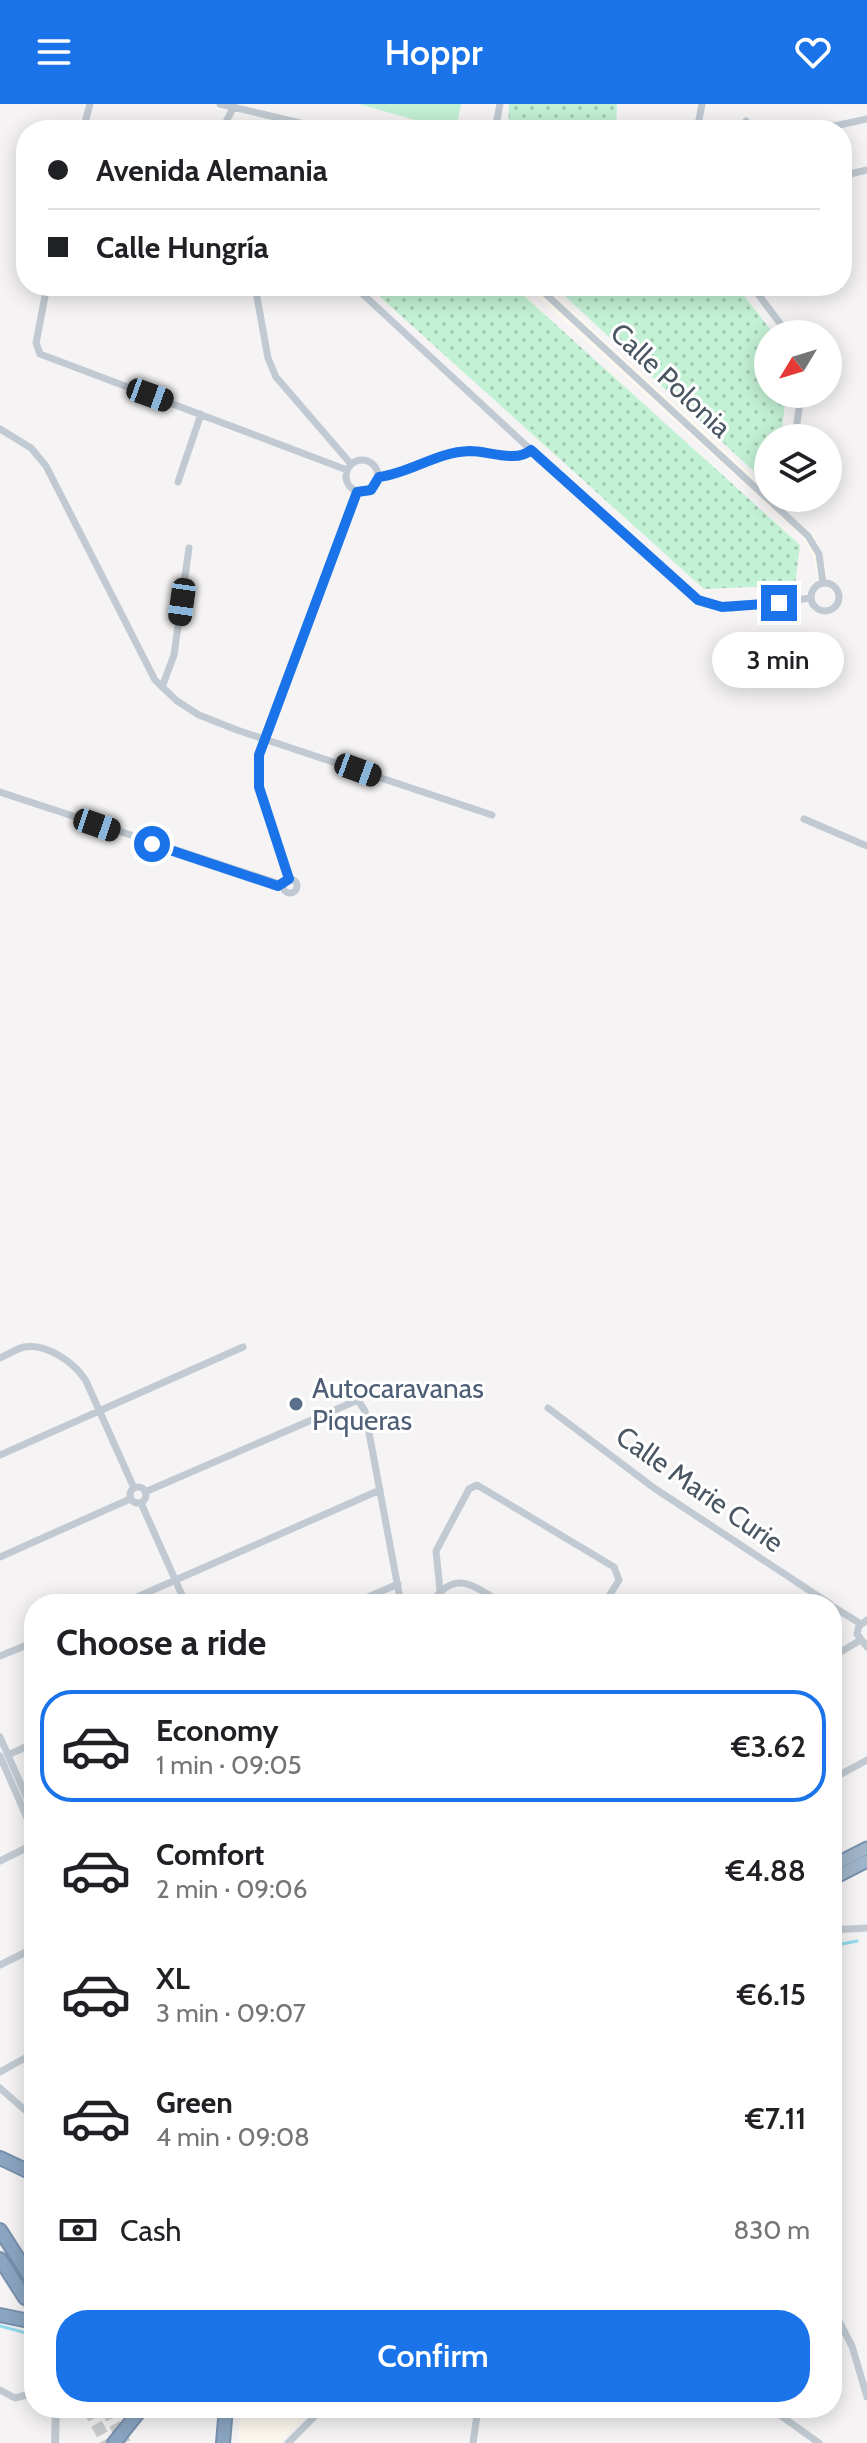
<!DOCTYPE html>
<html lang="en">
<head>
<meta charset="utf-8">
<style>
	:root { --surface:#fff; --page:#f6f6f6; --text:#202124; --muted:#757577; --line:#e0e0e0; --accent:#1a73e8 }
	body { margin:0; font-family:Cabin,sans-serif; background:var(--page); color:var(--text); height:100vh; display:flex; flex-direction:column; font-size:30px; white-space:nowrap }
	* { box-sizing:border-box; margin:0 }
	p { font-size:26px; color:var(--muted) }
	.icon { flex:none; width:44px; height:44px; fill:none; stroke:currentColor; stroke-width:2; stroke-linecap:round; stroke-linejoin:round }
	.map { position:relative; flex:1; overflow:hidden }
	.panel { position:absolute; left:24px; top:1490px; width:818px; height:824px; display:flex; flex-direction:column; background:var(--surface); border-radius:32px; box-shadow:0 4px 20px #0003 }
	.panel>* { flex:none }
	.hud { position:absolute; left:16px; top:16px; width:836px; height:176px; border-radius:32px; box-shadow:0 4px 20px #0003; display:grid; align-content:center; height:176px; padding:0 32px; background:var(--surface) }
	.needle { width:52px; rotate:232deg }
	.controls { position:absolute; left:754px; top:216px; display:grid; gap:16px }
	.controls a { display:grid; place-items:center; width:88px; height:88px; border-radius:50%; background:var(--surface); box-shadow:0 4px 20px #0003; font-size:40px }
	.end { position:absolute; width:36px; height:36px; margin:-18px; border:10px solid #1a73e8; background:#fff; box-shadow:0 0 0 4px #fff }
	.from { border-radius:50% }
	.bubble { position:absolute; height:56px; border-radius:28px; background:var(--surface); box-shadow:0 4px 20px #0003; font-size:26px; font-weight:600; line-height:56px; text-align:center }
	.car { position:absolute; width:24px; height:48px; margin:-24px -12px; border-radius:10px; box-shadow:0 0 6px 2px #0007; background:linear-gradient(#222 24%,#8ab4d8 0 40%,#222 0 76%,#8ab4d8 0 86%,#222 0) }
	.hud b { display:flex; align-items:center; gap:28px; height:76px; font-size:30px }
	.hud b+b { border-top:2px solid var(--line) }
	.hud i { width:20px; height:20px; background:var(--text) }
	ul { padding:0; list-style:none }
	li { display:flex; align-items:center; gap:24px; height:112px; margin:0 16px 12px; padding:0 16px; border:4px solid transparent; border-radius:32px }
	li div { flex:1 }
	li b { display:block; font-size:30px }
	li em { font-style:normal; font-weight:600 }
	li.active { border-color:var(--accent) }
	li>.icon { width:72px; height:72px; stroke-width:1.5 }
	h2 { padding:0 32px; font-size:36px; line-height:96px }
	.pay { display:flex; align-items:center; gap:20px; height:88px; padding:0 32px; font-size:30px }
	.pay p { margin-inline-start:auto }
	.button { display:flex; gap:16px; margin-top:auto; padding:16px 32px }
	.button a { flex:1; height:92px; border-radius:32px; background:var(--accent); color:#fff; font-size:32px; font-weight:600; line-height:92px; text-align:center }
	header { display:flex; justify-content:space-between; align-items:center; height:104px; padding:0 32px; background:var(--accent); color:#fff; font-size:36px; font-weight:600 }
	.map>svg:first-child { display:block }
	.commercial { fill:#fdf9ef }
	.green { fill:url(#green-dots) }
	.pitch { fill:#c3f1d5 }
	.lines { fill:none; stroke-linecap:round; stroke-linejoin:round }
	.stream { stroke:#90daee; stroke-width:3 }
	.motorway-tunnel { stroke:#caccce; stroke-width:12; stroke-dasharray:12 6; stroke-linecap:butt }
	.trunk-casing { stroke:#7690ad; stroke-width:15 }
	.motorway-casing { stroke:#7690ad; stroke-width:16 }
	.minor { stroke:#c1cad2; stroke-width:7 }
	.tertiary { stroke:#c1cad2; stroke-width:8 }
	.trunk { stroke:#9fb4c9; stroke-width:11 }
	.motorway { stroke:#8ba5c1; stroke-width:12 }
	.route { stroke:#1a73e8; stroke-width:10 }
	.service-dot { fill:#5c6f8a; stroke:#fff; stroke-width:3 }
	.labels { text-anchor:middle; stroke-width:6; stroke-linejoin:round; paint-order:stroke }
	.street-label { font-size:28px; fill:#4a5661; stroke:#fff }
	.service-label { font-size:28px; fill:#4e5e75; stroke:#fff; text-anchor:start }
</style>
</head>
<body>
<header><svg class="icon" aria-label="menu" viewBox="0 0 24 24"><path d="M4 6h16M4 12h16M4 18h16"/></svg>Hoppr<svg class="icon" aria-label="heart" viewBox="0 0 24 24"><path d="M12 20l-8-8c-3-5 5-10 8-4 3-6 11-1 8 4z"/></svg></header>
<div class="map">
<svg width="867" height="2339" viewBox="0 0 867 2339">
	<defs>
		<pattern id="green-dots" width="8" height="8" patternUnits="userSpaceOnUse" patternTransform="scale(2)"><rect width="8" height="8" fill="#c3f1d5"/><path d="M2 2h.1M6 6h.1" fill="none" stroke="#a0c6b0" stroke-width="1.8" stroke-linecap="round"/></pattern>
	</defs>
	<rect width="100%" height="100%" fill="#f5f3f3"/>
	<!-- commercial -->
	<path class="commercial" d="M 526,182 L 545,182 L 760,379 L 768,368 L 768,394 L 772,394 L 815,434 L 822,447 L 828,475 L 818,474 L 813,451 L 801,432 Z
		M 240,2304 L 313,2304 L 280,2339 L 239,2339 Z"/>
	<!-- green -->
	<path class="green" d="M 509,0 L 617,0 L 616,26 L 508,26 Z
		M 368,182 L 513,182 L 800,441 L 795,481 L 704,485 Z
		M 554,182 L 736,182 L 774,230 L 768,230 L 768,290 L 786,290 L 781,334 L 768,334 L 768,359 L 759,372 Z"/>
	<!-- pitch -->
	<path class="pitch" d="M 359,0 L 461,0 L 456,26 L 450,26 Z"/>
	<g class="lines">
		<!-- stream -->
		<path class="stream" d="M 832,1842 L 857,1837
			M 0,2222 L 34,2231"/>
		<!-- motorway-tunnel -->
		<path class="motorway-tunnel" d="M 25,2194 L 34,2209
			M 88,2304 L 107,2339
			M 106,2304 L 125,2339"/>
		<!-- trunk casing -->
		<g class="trunk-casing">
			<path id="trunk" d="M 832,1762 L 867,1744
				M 832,1775 L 867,1757"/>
		</g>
		<!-- motorway casing -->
		<g class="motorway-casing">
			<path id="motorway" d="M 0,2054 L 34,2070
				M 0,2126 L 34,2179
				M 0,2155 L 25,2194
				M 0,2211 L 34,2218
				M 114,2339 L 142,2304
				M 223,2339 L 226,2304"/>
		</g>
		<!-- minor -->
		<path class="minor" d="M 220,0 L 330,26
			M 746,17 L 750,26
			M 83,26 L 90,0
			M 222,26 L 234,2
			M 495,26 L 500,0
			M 697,26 L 702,0
			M 816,26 L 867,15
			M 842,72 L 867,66
			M 47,182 L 36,239 L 40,250 L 347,366
			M 255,182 L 268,254 L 276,273 L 351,360
			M 354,182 L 531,346
			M 537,182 L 808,432 L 819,450 L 823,479
			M 752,182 L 788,230
			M 0,325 L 31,344 L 46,362 L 155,576 L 177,597 L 199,611 L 237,626 L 492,711
			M 795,334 L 801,290
			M346 372a16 16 0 1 1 32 0a16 16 0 1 1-32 0Z
			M 379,373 C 411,368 436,348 470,347 C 488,347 517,359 531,346 L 698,496 L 732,504 L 811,494
			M 178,378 L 201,310
			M811 493a14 14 0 1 1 28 0a14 14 0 1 1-28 0Z
			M 162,583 L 174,551 L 189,444
			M 0,688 L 283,781
			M 804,715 L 867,742
			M 289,775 L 259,683 L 259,651 L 357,388
			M283 782a7 7 0 1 1 14 0a7 7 0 1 1-14 0Z
			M 0,1254 C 7,1251 16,1245 24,1243 C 47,1239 75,1259 86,1277 L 134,1384
			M 548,1304 L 654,1384 L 830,1500
			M 0,1351 L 243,1243
			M130 1391a8 8 0 1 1 16 0a8 8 0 1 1-16 0Z
			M 145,1388 L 358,1296 L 365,1307 L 401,1500
			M 141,1399 L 186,1500
			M 0,1453 L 130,1395
			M 440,1486 L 436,1447 L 469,1385 L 477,1381 L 614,1463 L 619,1476 L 604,1500
			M 121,1500 L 380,1386
			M 352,1500 L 398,1480
			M 431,1500 C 455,1463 474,1483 504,1500
			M 832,1502 L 861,1520
			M 867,1516 L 859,1522 L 857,1530 L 867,1543
			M 0,1552 L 34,1538
			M 832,1553 L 859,1537
			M 0,1633 L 34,1710
			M 8,1651 L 34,1639
			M 0,1652 L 34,1730
			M 832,1675 L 867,1656
			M 0,1757 L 34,1740
			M 832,1826 L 867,1824
			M 0,1861 L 34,1844
			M 0,1968 L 34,1949
			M 0,1984 L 34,2014
			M 832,2204 L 852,2242 L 867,2293
			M 0,2286 L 15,2294 L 34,2289
			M 533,2304 L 583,2309 L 630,2304
			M 770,2304 L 819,2339
			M 288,2339 L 323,2304
			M 473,2339 L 478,2304"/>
		<!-- tertiary -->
		<path class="tertiary" d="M 55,2339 L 56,2304"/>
		<!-- trunk -->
		<use href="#trunk" class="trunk"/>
		<!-- motorway -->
		<use href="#motorway" class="motorway"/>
	</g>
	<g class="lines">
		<!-- route -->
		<path class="route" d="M 152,740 L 278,782 L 289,775 L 259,683 L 259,651 L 357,388 L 371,386 L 379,373 C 411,369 436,348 470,347 C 488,347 517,359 531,346 L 698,496 L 722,503 L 779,499"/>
	</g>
	<!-- markers -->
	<circle class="service-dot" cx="296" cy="1300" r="8"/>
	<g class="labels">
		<!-- street labels -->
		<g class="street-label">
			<text transform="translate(671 276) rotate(43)" y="10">Calle Polonia</text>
			<text transform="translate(700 1385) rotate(35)" y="10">Calle Marie Curie</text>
		</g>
		<!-- service labels -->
		<g class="service-label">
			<text x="312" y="1294">Autocaravanas<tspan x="312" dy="32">Piqueras</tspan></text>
		</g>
	</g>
</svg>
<div class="controls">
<a><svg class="needle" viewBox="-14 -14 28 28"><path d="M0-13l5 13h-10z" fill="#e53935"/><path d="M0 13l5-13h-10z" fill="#757577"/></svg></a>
<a><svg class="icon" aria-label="layers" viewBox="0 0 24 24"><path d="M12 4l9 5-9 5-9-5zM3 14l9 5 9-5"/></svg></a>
</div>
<i class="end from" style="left:152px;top:740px"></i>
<i class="end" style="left:779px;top:499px"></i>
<div class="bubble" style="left:712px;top:528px;width:132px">3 min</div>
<i class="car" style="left:150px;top:291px;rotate:110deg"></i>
<i class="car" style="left:182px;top:498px;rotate:188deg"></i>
<i class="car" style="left:358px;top:666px;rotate:110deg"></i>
<i class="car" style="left:97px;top:721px;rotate:109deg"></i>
<div class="hud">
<b><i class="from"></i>Avenida Alemania</b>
<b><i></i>Calle Hungría</b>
</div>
<section class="panel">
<h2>Choose a ride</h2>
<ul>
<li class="active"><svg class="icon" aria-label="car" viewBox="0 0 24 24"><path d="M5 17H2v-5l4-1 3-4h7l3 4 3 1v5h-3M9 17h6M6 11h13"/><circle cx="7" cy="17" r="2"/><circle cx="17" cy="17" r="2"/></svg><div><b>Economy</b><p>1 min · 09:05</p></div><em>€3.62</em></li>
<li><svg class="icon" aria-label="car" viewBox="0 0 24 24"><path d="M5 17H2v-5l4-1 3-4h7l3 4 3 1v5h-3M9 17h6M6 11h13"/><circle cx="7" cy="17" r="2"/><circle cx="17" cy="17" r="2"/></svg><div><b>Comfort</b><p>2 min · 09:06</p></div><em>€4.88</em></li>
<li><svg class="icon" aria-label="car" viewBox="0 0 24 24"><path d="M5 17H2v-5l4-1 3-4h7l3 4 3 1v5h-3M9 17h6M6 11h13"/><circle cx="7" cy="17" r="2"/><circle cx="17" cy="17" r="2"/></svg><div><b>XL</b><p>3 min · 09:07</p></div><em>€6.15</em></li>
<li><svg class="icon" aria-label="car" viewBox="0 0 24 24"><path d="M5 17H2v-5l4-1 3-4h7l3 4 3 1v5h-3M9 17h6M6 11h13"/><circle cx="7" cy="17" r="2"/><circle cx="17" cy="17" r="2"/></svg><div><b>Green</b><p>4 min · 09:08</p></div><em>€7.11</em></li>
</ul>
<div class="pay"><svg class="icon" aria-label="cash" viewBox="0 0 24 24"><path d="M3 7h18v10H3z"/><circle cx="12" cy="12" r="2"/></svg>Cash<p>830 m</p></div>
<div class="button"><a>Confirm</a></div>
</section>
</div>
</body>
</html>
